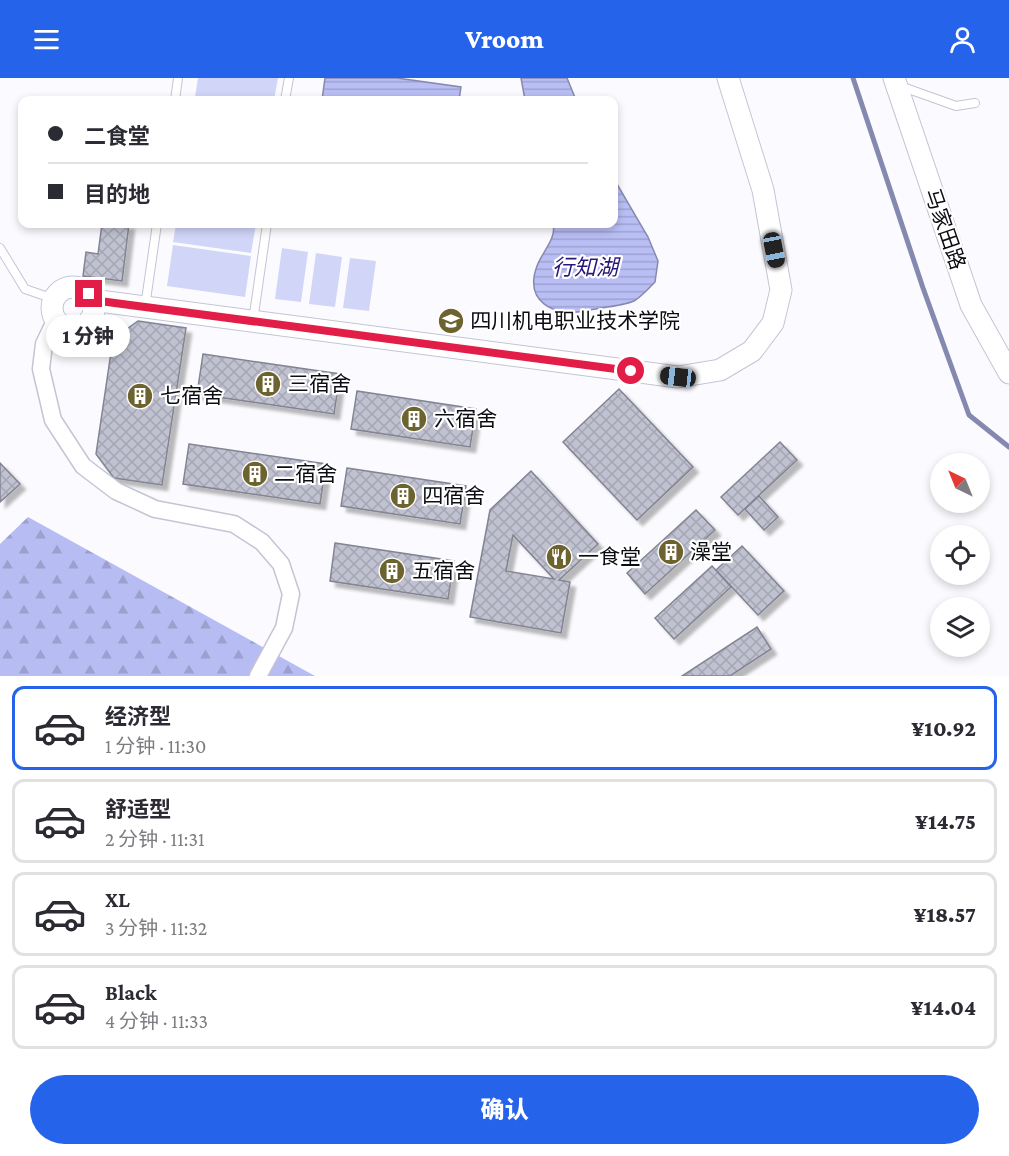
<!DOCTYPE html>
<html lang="zh">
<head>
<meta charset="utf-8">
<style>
	:root { --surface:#fff; --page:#f7f7f7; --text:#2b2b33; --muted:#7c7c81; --line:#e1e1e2; --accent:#2563eb }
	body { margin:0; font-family:"Crimson Pro","Noto Sans SC",serif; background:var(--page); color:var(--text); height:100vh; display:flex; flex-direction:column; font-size:22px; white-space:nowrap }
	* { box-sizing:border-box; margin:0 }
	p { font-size:20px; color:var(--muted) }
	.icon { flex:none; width:33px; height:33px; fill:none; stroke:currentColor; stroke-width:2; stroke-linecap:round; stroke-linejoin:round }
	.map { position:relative; height:598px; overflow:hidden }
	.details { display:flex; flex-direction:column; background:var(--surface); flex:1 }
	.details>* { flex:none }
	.banner { position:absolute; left:18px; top:18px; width:600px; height:132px; border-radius:12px; box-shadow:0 3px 9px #0003; display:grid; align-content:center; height:132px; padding:0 30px; background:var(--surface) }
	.needle { width:39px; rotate:317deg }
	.controls { position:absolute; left:930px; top:375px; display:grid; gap:12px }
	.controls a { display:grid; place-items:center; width:60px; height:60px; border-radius:50%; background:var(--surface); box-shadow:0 3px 9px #0003; font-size:30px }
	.end { position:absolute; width:27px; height:27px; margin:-14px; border:8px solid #e11d48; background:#fff; box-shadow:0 0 0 3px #fff }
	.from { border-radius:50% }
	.bubble { position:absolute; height:42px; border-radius:21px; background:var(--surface); box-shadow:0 3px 9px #0003; font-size:20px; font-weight:800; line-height:42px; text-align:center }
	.car { position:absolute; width:18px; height:36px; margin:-18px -9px; border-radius:8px; box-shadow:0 0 4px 2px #0007; background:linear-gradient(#222 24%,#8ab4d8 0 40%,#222 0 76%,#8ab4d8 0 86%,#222 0) }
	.banner b { display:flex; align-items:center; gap:21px; height:57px; font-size:22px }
	.banner b+b { border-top:2px solid var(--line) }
	.banner i { width:15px; height:15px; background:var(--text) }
	ul { padding:10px 0 0; list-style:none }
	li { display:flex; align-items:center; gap:18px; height:84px; margin:0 12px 9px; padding:0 18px; border:3px solid var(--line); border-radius:12px }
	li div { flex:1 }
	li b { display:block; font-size:22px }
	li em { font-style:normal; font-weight:800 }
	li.on { border-color:var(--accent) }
	li>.icon { width:54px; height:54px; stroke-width:1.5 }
	.primary-button { display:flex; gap:12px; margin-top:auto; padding:12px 30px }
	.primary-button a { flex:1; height:69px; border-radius:36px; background:var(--accent); color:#fff; font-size:24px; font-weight:800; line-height:69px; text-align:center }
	header { display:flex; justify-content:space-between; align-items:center; height:78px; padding:0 30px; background:var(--accent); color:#fff; font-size:27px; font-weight:800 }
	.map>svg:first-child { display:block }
	.forest { fill:url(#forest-firs) }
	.pitch { fill:#d1d6f8 }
	.water { fill:url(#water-rules); stroke:#8589b0; stroke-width:1.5 }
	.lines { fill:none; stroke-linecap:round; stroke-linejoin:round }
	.stream { stroke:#8589b0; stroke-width:5 }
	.building { fill:url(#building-cross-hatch); stroke:#838493; stroke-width:1.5; fill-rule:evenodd; filter:url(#shadow) }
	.service-casing { stroke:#c3c5d5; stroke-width:10 }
	.minor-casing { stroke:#c3c5d5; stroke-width:19 }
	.tertiary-casing { stroke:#c3c5d5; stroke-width:23 }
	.service { stroke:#fff; stroke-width:8 }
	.minor { stroke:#fff; stroke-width:16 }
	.tertiary { stroke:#fff; stroke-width:21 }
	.route { stroke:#e11d48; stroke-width:8 }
	.labels { text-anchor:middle; stroke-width:4.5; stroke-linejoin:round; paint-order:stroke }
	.street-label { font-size:21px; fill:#0c0d12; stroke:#fff }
	.poi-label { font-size:21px; fill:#0c0d12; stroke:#fff; text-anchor:start }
	.water-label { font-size:22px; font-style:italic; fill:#28187b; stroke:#fff }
</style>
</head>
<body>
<header><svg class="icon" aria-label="menu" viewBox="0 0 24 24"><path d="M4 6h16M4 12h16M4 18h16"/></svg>Vroom<svg class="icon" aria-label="person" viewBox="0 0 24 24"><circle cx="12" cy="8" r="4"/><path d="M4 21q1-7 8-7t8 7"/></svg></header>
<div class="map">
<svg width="1009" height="598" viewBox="0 0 1009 598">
	<defs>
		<pattern id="forest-firs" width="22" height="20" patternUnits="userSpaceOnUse" patternTransform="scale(1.5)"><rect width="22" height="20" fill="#b7bcf2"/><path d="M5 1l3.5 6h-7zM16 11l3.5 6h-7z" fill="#9ca0ce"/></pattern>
		<pattern id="water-rules" width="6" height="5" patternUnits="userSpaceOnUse" patternTransform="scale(1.5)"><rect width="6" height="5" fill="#b9bef4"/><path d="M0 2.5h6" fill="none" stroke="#9ea2d0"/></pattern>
		<pattern id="building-cross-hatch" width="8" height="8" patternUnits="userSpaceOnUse" patternTransform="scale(1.5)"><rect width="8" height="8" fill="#c0c2d1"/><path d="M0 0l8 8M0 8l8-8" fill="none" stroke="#a4a6b2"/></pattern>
		<filter id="shadow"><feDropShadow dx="5.5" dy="5.5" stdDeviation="1.5" flood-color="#0004"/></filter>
	</defs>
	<rect width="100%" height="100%" fill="#fbfbff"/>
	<!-- forest -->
	<path class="forest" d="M 28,439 L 315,598 L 0,598 L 0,466 Z"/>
	<!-- pitch -->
	<path class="pitch" d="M 198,0 L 278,0 L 274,22 L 218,22 L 195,19 Z
		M 176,146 L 256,146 L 251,175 L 173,164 Z
		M 173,167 L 251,178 L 245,219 L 167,208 Z
		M 282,170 L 308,174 L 301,224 L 275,221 Z
		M 316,175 L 342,179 L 335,229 L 309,226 Z
		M 350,180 L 376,183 L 369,233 L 343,230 Z"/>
	<!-- water -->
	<path class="water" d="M 325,0 L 397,0 L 461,9 L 459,22 L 322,22 Z
		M 521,0 L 567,0 L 576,22 L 525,22 Z
		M 614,101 L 648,159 L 658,183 L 655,204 C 649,210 641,219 634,223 C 623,228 597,230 584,233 C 553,239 524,223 537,188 C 542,174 557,160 553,146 L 614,146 Z"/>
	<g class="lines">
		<!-- stream -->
		<path class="stream" d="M 853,0 L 923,210 L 969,337 L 1009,369"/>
	</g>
	<!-- building -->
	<path class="building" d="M 102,146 L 129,146 L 122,203 L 83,198 L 86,174 L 98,176 Z
		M 138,243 L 186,250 L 162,407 L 114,400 L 96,376 L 113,261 Z
		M 203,276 L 340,296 L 334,336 L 197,316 Z
		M 619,311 L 693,389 L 637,442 L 563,364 Z
		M 357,313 L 476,331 L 470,369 L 351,351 Z
		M 780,364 L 797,382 L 738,437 L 721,419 Z
		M 189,366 L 326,386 L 320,426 L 183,406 Z
		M 0,385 L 20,406 L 0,424 Z
		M 347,390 L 466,408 L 460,446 L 341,428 Z
		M 531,393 L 598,466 L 559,502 L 570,504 L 561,555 L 470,539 L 490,432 ZM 513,457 L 554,501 L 506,493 Z
		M 759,418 L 778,439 L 764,452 L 745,431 Z
		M 696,432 L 715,452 L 645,516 L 627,495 Z
		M 335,465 L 454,483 L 448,521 L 330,503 Z
		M 742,468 L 784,513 L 758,537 L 716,492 Z
		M 712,488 L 731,509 L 674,561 L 655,540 Z
		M 757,549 L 771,571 L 730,598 L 682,598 Z"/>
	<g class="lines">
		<!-- service casing -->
		<g class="service-casing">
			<path id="service" d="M 900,8 L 956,28 L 975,25
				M 175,22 L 178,0
				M 285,22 L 289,0
				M 0,170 L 25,211 L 54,221
				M 145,229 L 157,146
				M 253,243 L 267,146"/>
		</g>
		<!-- minor casing -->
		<g class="minor-casing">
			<path id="minor" d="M 56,241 L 44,266 L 41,291 L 53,342 L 83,388 L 116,413 L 155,431 L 234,446 L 262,464 L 281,486 L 291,516 L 284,550 L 258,598"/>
		</g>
		<!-- tertiary casing -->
		<g class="tertiary-casing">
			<path id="tertiary" d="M 894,0 L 971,227 L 1009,295
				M52 230a21 21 0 1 1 42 0a21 21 0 1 1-42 0Z
				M 92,222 L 678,299 L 720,292 L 752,273 L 773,245 L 781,212 L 763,112 L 728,0"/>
		</g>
		<!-- service -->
		<use href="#service" class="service"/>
		<!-- minor -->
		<use href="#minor" class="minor"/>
		<!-- tertiary -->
		<use href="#tertiary" class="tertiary"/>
	</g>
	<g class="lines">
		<!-- route -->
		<path class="route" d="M 89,216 L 92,222 L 631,293"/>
	</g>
	<!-- icons -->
	<defs>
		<g id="university-disc" transform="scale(1.35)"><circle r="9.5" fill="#6c632f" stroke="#fff"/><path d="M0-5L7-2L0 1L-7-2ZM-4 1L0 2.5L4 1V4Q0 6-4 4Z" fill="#fff"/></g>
		<g id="building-disc" transform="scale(1.35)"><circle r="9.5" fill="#6c632f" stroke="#fff"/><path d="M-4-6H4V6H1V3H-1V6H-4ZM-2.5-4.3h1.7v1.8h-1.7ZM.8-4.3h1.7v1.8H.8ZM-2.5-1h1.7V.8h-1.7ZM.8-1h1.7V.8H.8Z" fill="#fff"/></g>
		<g id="restaurant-disc" transform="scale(1.35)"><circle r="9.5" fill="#6c632f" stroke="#fff"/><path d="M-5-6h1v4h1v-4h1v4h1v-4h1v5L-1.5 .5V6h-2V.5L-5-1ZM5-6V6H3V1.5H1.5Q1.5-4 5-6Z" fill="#fff"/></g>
	</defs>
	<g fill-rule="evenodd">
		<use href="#university-disc" x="451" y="243"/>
		<use href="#building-disc" x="268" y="306"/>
		<use href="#building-disc" x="140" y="318"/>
		<use href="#building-disc" x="414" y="341"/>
		<use href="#building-disc" x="255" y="396"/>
		<use href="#building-disc" x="403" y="418"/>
		<use href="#building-disc" x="671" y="474"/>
		<use href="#restaurant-disc" x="559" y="479"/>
		<use href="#building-disc" x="392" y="493"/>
	</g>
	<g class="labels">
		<!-- street labels -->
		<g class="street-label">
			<text transform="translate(945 151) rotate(71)" y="7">马家田路</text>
		</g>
		<!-- poi labels -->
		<g class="poi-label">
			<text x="470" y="250">四川机电职业技术学院</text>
			<text x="288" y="313">三宿舍</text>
			<text x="160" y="325">七宿舍</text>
			<text x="434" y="348">六宿舍</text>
			<text x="274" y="403">二宿舍</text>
			<text x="422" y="425">四宿舍</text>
			<text x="690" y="481">澡堂</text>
			<text x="578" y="486">一食堂</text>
			<text x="412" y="500">五宿舍</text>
		</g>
		<!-- water labels -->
		<g class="water-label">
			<text x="585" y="197">行知湖</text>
		</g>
	</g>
</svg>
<div class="controls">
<a><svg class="needle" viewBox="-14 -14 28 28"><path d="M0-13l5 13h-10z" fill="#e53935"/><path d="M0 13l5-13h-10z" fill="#7c7c81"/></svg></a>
<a><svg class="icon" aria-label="locate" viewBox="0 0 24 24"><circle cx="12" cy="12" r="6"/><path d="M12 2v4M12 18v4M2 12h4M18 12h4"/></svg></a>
<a><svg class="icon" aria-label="layers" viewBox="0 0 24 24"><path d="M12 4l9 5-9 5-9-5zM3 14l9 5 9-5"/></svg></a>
</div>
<i class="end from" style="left:631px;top:293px"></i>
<i class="end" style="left:89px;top:216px"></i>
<div class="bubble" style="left:46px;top:237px;width:84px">1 分钟</div>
<i class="car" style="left:774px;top:172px;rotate:169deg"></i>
<i class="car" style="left:678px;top:299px;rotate:277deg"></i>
<div class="banner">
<b><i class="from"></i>二食堂</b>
<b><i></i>目的地</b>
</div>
</div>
<section class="details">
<ul>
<li class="on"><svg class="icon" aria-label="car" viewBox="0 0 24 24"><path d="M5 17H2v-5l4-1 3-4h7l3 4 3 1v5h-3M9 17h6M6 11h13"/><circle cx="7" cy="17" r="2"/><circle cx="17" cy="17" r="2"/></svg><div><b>经济型</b><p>1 分钟 · 11:30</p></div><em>¥10.92</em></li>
<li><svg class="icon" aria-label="car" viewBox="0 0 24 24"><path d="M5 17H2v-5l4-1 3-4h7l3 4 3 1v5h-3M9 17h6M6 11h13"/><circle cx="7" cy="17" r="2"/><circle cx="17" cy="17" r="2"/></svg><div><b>舒适型</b><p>2 分钟 · 11:31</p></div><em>¥14.75</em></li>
<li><svg class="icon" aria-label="car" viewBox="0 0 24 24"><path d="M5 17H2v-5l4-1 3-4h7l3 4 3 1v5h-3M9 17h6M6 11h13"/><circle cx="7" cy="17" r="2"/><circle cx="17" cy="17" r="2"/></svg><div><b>XL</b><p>3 分钟 · 11:32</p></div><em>¥18.57</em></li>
<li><svg class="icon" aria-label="car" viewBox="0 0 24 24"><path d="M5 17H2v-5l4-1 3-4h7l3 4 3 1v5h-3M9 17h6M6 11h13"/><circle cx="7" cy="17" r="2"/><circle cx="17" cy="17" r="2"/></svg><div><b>Black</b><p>4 分钟 · 11:33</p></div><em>¥14.04</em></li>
</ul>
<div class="primary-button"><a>确认</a></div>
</section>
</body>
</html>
